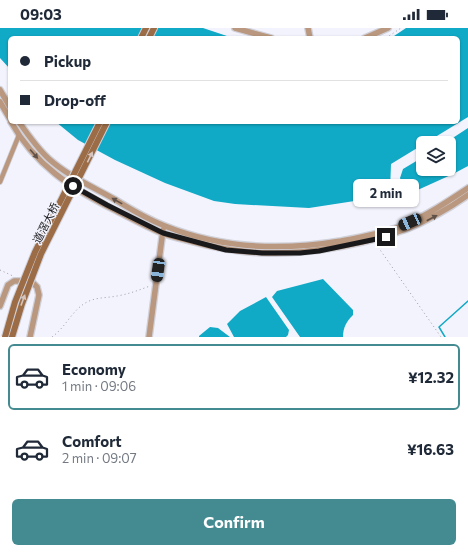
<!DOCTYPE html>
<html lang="en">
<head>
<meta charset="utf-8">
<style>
	:root { --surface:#fff; --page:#f6f6f7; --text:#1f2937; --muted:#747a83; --line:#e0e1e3; --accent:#448b91 }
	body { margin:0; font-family:Commissioner,"Noto Sans SC",sans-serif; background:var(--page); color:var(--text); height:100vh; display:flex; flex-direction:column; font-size:15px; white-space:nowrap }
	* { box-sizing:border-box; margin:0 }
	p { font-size:13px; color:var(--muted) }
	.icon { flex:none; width:22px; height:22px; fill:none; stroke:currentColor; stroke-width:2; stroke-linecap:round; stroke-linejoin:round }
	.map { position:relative; height:309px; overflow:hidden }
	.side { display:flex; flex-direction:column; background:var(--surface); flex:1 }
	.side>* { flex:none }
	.banner { position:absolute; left:8px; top:8px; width:452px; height:88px; border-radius:6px; box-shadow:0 1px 3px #0004; display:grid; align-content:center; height:88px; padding:0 12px; background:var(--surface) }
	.controls { position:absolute; left:416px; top:108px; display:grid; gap:8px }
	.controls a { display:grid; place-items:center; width:40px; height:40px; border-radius:6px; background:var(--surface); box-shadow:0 1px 3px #0004; font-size:20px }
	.end { position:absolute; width:18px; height:18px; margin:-9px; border:5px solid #19191c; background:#fff; box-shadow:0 0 0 2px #fff }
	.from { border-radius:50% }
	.bubble { position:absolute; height:28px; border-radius:6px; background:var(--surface); box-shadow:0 1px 3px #0004; font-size:13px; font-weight:700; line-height:28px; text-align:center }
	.car { position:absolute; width:12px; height:24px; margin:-12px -6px; border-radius:5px; box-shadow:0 0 3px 1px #0007; background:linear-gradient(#222 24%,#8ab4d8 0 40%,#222 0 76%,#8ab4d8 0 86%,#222 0) }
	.banner b { display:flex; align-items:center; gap:14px; height:38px; font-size:15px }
	.banner b+b { border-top:1px solid var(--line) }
	.banner i { width:10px; height:10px; background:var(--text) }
	ul { padding:7px 0 0; list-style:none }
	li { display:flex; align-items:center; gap:12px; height:66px; margin:0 8px 6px; padding:0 4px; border:2px solid transparent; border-radius:6px }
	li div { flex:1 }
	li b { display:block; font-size:15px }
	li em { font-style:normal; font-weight:700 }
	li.on { border-color:var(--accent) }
	li>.icon { width:36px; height:36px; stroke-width:1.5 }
	.cta { display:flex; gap:8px; margin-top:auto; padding:8px 12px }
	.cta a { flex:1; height:46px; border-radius:6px; background:var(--accent); color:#fff; font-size:16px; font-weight:700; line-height:46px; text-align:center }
	.status { display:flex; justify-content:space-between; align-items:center; height:28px; padding:0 20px; background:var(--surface); direction:ltr }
	.status svg { height:11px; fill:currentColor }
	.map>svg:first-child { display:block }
	.water { fill:#10a9c6 }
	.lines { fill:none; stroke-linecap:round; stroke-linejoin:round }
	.stream { stroke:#10a9c6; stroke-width:1.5 }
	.minor-casing { stroke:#d0d0d9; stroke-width:6 }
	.tertiary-casing { stroke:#d0d0d9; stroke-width:8 }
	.secondary-casing { stroke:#d0d0d9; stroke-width:8 }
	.path { stroke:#9d9da4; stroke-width:1; stroke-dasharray:1 3; stroke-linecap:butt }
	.minor { stroke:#ba987f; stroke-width:4.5 }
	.tertiary { stroke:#ba987f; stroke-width:5.5 }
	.secondary { stroke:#9b6c46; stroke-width:6 }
	.secondary-bridge-casing { stroke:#d0d0d9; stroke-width:8; stroke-linecap:butt }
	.secondary-bridge { stroke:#9b6c46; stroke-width:6 }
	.oneway { fill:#615249 }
	.oneway2 { fill:#d4c4bd }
	.route { stroke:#19191c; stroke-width:5 }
	.labels { text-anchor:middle; stroke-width:3; stroke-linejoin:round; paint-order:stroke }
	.street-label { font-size:11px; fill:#19191c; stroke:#f3f3fd }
</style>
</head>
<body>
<div class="status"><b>09:03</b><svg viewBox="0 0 49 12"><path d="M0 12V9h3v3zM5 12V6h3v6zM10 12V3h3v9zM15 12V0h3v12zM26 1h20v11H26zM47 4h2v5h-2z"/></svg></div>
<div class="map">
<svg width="468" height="309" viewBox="0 0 468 309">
	<rect width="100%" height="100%" fill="#f3f3fd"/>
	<!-- water -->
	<path class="water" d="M 0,0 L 203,0 L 233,10 L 10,10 L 10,41 L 0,30 Z
		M 406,0 L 468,0 L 468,89 L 391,136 L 390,163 L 361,172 L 309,180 L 235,176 L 214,173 L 165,155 L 115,132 L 78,112 L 56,94 L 458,94 L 458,10 L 391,10 Z
		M 468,100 L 468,138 L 453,146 L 411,165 L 406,165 L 400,150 L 403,141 L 423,129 L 423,141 L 449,141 L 449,115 L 445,115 Z
		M 323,251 L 353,282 L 353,287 C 347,293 343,299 343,309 L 300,309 L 272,269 L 277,263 Z
		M 266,269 L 289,302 L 288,307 L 286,309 L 234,309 L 227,296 L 240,283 Z
		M 210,299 L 218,300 L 230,309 L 199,309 L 199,308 Z"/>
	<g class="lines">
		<!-- stream -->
		<path class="stream" d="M 445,309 L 439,299 L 468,273"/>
		<!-- minor casing -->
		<g class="minor-casing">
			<path id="minor" d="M 0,154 L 19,107"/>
		</g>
		<!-- tertiary casing -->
		<g class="tertiary-casing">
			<path id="tertiary" d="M 235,0 L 271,10
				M 308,0 L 310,10
				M 365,10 L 388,0
				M 0,62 L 10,79
				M 0,74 L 10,91
				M 11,94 C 36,138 70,159 113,181 C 129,189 145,198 162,205 C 172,209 183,211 194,214 C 245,228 291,228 343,218 C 392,209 427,196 468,167
				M 19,94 C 28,107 38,121 49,131 C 68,148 93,159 114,171 C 130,181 147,191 165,198 C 222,221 281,223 341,213 C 362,209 383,205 402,198 C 426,188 447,174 468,160
				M 0,278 L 8,257 L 14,253 L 28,253 L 33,255 L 37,259 L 39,267 L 30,309
				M 149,309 L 163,202"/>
		</g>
		<!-- secondary casing -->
		<g class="secondary-casing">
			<path id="secondary" d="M 141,10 L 146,0
				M 149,10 L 154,0"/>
		</g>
		<!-- path -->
		<path class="path" d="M 386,10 L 401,0
			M 376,216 L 441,309
			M 0,242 L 13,248
			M 52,309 C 66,299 72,282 87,274 C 97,269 107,270 117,268 C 129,266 139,262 150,258"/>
		<!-- minor -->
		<use href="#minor" class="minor"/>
		<!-- tertiary -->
		<use href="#tertiary" class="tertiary"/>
		<!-- secondary -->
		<use href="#secondary" class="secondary"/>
		<!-- secondary-bridge casing -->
		<g class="secondary-bridge-casing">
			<path id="secondary-bridge" d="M 5,309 L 15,274 L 35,224 L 100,94
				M 12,309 L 22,276 L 41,226 L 107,94"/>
		</g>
		<!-- secondary-bridge -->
		<use href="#secondary-bridge" class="secondary-bridge"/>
	</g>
	<!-- one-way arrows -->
	<defs><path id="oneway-solid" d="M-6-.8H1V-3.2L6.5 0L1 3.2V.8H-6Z"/></defs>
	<g class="oneway">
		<use href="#oneway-solid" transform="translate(34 126) rotate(49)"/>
		<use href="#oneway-solid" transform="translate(117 173) rotate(-151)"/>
		<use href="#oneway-solid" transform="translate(432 190) rotate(-28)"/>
	</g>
	<g class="oneway2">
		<use href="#oneway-solid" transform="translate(90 129) rotate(-64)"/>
		<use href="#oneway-solid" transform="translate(23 272) rotate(-70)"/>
	</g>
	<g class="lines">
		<!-- route -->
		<path class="route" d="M 73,158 L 107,177 L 163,205 L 226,222 L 262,225 L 300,225 L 319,223 L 386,209"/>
	</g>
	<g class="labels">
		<!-- street labels -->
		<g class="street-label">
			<text transform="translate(46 195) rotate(-63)" y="4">道滘大桥</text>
		</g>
	</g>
</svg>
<div class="controls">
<a><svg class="icon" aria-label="layers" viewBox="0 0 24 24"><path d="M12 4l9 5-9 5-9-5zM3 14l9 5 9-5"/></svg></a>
</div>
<i class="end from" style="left:73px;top:158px"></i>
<i class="end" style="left:386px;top:209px"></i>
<div class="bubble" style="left:353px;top:151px;width:66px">2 min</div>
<i class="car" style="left:410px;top:194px;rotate:246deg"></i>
<i class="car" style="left:158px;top:242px;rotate:188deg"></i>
<div class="banner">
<b><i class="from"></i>Pickup</b>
<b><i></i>Drop-off</b>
</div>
</div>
<section class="side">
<ul>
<li class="on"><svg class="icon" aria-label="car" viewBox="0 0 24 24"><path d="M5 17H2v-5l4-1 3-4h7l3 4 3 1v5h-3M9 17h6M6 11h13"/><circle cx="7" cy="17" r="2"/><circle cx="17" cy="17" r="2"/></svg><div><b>Economy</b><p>1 min · 09:06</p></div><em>¥12.32</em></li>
<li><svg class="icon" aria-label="car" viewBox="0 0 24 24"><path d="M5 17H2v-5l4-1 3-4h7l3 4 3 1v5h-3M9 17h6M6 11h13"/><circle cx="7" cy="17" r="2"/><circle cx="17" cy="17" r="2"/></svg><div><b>Comfort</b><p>2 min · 09:07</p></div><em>¥16.63</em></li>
</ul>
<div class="cta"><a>Confirm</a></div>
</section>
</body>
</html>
